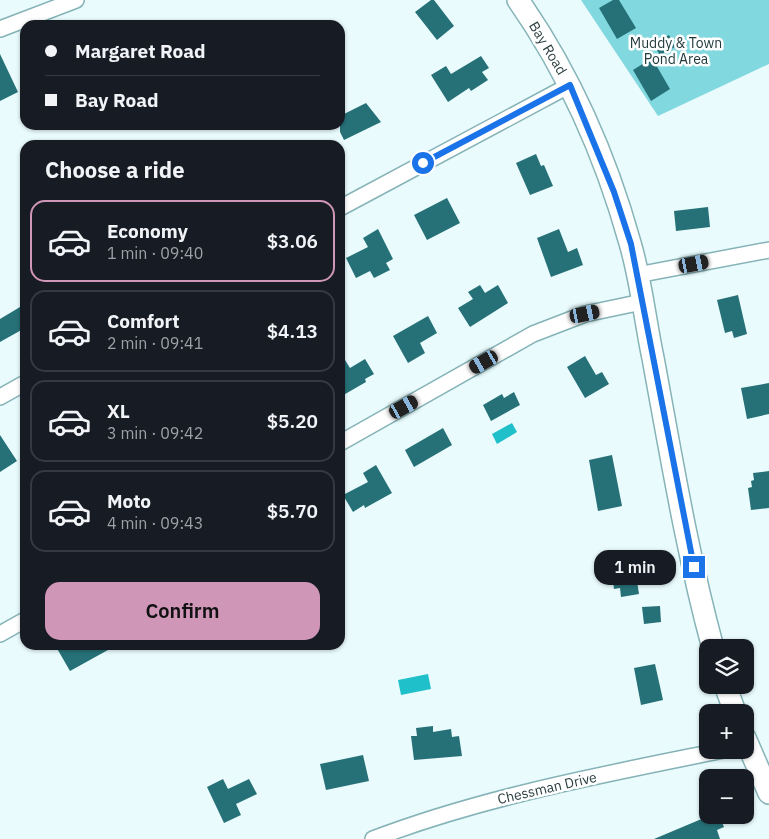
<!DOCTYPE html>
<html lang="en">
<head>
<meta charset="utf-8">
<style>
	:root { --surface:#171b24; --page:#20242c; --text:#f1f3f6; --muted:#9ea1a6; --line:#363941; --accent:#d096b8 }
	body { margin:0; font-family:"IBM Plex Sans",sans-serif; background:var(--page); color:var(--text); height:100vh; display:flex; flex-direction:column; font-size:19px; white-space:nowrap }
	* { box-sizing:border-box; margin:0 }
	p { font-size:16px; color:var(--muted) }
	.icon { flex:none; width:28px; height:28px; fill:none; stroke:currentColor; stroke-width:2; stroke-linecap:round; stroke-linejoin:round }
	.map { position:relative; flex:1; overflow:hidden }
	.drawer { position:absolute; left:20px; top:140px; width:325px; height:510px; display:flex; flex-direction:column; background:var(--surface); border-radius:15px; box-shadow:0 1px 4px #0004 }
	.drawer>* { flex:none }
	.guide { position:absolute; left:20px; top:20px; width:325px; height:110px; border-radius:15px; box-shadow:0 1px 4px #0004; display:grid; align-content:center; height:110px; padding:0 25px; background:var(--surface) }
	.tools { position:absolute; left:699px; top:639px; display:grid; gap:10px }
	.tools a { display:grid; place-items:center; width:55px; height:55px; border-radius:10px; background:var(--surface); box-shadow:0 1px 4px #0004; font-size:25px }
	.end { position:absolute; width:22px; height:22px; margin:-11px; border:6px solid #1a73e8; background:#fff; box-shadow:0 0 0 2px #fff }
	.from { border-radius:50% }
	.bubble { position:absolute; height:35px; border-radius:15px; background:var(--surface); box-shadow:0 1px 4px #0004; font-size:16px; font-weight:600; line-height:35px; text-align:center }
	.car { position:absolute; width:15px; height:30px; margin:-15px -8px; border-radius:6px; box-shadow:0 0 4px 1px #0007; background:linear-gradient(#222 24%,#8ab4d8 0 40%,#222 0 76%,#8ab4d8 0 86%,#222 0) }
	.guide b { display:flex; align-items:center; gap:18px; height:48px; font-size:19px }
	.guide b+b { border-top:1px solid var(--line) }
	.guide i { width:12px; height:12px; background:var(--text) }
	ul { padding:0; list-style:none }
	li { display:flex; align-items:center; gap:15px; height:82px; margin:0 10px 8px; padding:0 15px; border:2px solid var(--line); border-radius:15px }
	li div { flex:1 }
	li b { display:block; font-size:19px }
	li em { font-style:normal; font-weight:600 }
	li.selected { border-color:var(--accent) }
	li>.icon { width:45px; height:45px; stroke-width:1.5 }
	h2 { padding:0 25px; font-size:22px; line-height:60px }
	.primary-button { display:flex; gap:10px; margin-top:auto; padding:10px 25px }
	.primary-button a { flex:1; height:58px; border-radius:15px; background:var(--accent); color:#111; font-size:20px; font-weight:600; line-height:58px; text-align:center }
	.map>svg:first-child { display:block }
	.green { fill:#81d8df }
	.water { fill:#20c0ca }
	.building { fill:#267177 }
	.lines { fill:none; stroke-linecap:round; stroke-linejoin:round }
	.minor-casing { stroke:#85b3b7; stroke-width:18 }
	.secondary-casing { stroke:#85b3b7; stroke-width:24 }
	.minor { stroke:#fff; stroke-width:15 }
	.secondary { stroke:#fff; stroke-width:21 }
	.route { stroke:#1a73e8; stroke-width:6 }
	.labels { text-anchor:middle; stroke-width:5; stroke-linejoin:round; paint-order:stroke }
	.park-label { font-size:14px; fill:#21393b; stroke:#fff }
	.street-label { font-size:14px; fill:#2b3e40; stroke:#fff }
</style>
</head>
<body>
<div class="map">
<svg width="769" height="839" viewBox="0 0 769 839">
	<rect width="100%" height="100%" fill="#e9fbfd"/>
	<!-- green -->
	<path class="green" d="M 581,0 L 769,0 L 769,64 L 658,116 Z"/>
	<!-- water -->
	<path class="water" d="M 512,423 L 517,432 L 497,444 L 492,434 Z
		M 428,674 L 431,689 L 401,695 L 398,680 Z"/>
	<!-- building -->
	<path class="building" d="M 431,0 L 434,0 L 454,26 L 437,40 L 415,12 Z
		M 613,0 L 619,0 L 636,28 L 617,39 L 599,8 Z
		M 669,35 L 675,47 L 660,55 L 653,44 Z
		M 0,54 L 18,92 L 0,101 Z
		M 481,56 L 489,68 L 482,72 L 488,80 L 471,91 L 469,88 L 448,102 L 431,75 L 446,66 L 451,74 Z
		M 652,58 L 670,89 L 651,101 L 633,70 Z
		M 366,103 L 381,122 L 344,140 L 340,132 L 340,116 Z
		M 536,154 L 541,166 L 544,165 L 553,186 L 530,195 L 516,163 Z
		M 447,198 L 460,223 L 427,240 L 414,215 Z
		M 708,207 L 710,227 L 676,231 L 674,211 Z
		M 378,229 L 393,259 L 386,263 L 390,270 L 374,278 L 370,271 L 356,278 L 346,258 L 368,247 L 363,238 Z
		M 559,229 L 568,252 L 577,248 L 583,265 L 551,277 L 537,238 Z
		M 480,285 L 485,293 L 498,285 L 508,303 L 470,327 L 458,308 L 473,299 L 468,292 Z
		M 738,295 L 747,334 L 734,338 L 732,331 L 725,333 L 717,300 Z
		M 25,304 L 25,328 L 0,342 L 0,319 Z
		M 428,316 L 437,333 L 420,343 L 425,353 L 408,363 L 393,336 Z
		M 340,352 L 350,368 L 365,359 L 374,374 L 365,379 L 366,382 L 340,397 Z
		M 585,356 L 596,375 L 602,372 L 609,384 L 585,398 L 567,367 Z
		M 769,383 L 769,414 L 747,419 L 741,388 Z
		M 514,392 L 520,405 L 491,421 L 483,405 L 502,394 L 504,398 Z
		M 443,428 L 452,445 L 414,467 L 405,450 Z
		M 0,435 L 17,461 L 0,472 Z
		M 612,455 L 622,506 L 598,511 L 589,460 Z
		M 376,465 L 392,493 L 365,508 L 364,505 L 353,512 L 343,495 L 368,482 L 363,473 Z
		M 769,471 L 769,508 L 751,510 L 748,488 L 752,487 L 751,481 L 754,480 L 753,473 Z
		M 632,550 L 639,594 L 621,597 L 620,588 L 614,589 L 609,553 Z
		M 660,606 L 661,622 L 644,624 L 642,607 Z
		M 55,645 L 117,645 L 70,671 Z
		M 655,664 L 663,700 L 641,705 L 634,668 Z
		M 433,726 L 433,732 L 451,729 L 452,737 L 459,736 L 462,756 L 414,760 L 411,736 L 417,736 L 416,728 Z
		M 363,755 L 369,781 L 326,790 L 320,764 Z
		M 223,779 L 228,789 L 249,779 L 257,794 L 236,804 L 241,815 L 224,823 L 207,787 Z
		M 711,815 L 719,815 L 724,827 L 717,830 L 720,839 L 654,839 Z"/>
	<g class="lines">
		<!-- minor casing -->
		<g class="minor-casing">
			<path id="minor" d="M 0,29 L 76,0
				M 340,208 L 570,85
				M 637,275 L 769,250
				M 0,397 L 25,383
				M 340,443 L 533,334 L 585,314 L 642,302
				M 0,634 L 25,620
				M 373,839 C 486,796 606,774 724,750"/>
		</g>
		<!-- secondary casing -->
		<g class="secondary-casing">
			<path id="secondary" d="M 518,0 C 569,73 606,157 630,243 C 641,280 645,320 653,358 C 671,455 687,553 713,648
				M 725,685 L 735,712
				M 745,738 L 769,793"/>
		</g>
		<!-- minor -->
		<use href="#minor" class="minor"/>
		<!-- secondary -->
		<use href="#secondary" class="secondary"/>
	</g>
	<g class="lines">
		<!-- route -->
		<path class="route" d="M 423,163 L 570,85 L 614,192 L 631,244 L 694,567"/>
	</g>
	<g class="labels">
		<!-- park labels -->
		<g class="park-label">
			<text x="676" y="48">Muddy &amp; Town<tspan x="676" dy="16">Pond Area</tspan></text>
		</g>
		<!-- street labels -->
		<g class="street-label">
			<text transform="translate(548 48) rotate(59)" y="5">Bay Road</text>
			<text transform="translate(547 788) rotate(-13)" y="5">Chessman Drive</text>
		</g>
	</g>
</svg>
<div class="tools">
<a><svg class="icon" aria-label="layers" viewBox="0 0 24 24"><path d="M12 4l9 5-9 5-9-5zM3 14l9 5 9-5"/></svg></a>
<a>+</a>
<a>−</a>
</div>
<i class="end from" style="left:423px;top:163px"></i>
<i class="end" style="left:694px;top:567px"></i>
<div class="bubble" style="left:594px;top:550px;width:82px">1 min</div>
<i class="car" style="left:694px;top:264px;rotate:79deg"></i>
<i class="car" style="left:585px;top:314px;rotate:78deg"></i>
<i class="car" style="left:484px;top:362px;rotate:240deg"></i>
<i class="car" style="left:404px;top:407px;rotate:61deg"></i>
<div class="guide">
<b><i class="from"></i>Margaret Road</b>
<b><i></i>Bay Road</b>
</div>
<section class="drawer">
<h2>Choose a ride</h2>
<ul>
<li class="selected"><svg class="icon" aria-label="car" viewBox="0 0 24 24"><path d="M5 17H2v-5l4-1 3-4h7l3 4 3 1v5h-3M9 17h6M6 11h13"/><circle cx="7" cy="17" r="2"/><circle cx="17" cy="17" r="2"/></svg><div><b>Economy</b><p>1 min · 09:40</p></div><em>$3.06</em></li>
<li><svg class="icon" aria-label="car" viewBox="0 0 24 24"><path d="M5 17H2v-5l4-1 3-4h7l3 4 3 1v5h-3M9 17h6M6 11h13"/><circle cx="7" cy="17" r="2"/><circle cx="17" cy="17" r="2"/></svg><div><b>Comfort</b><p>2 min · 09:41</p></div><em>$4.13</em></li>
<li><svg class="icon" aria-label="car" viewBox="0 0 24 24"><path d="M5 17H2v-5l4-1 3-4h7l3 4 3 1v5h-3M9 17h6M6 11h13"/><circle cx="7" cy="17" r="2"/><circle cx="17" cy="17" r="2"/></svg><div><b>XL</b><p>3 min · 09:42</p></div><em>$5.20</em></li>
<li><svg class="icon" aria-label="car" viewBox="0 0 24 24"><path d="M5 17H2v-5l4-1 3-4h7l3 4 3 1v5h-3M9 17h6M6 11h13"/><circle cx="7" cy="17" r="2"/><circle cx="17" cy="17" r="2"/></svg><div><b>Moto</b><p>4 min · 09:43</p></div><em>$5.70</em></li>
</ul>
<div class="primary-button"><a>Confirm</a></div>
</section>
</div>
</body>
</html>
